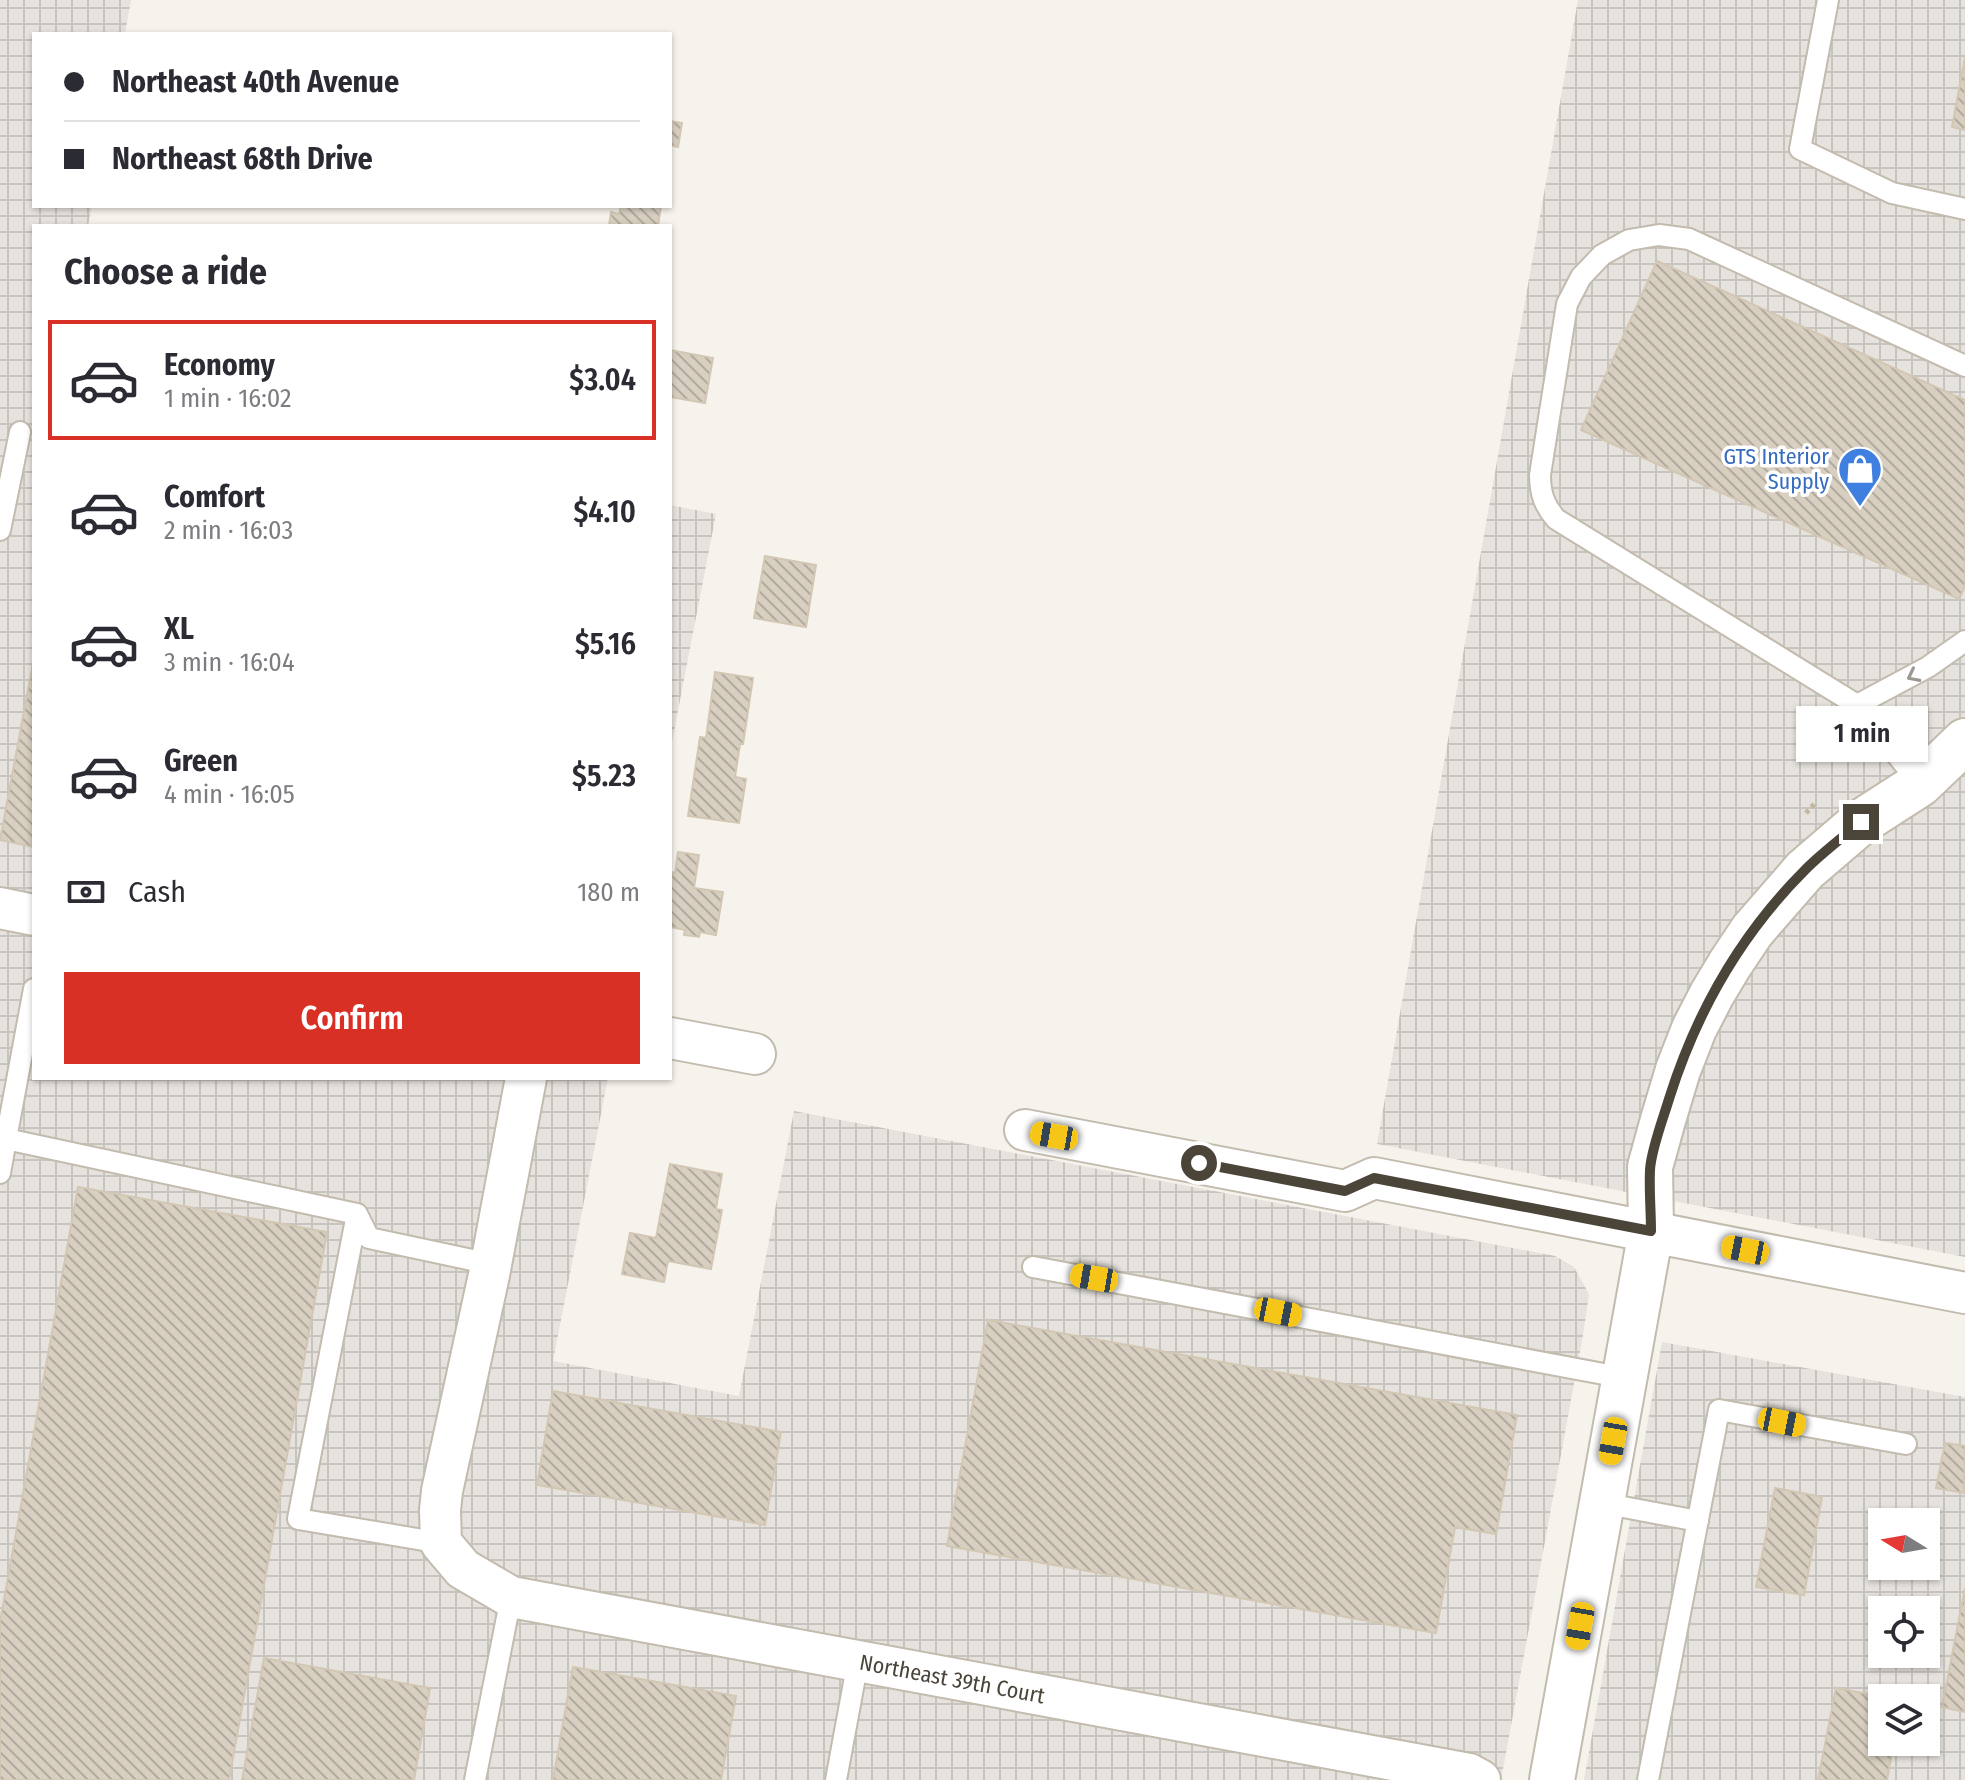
<!DOCTYPE html>
<html lang="en">
<head>
<meta charset="utf-8">
<style>
	:root { --surface:#fff; --page:#f7f7f7; --text:#2b2b33; --muted:#7c7c81; --line:#e1e1e2; --accent:#d93025 }
	body { margin:0; font-family:"Fira Sans Condensed",sans-serif; background:var(--page); color:var(--text); height:100vh; display:flex; flex-direction:column; font-size:30px; white-space:nowrap }
	* { box-sizing:border-box; margin:0 }
	p { font-size:26px; color:var(--muted) }
	.icon { flex:none; width:44px; height:44px; fill:none; stroke:currentColor; stroke-width:2; stroke-linecap:round; stroke-linejoin:round }
	.map { position:relative; flex:1; overflow:hidden }
	.details { position:absolute; left:32px; top:224px; width:640px; height:856px; display:flex; flex-direction:column; background:var(--surface); border-radius:0px; box-shadow:0 2px 6px #0004 }
	.details>* { flex:none }
	.top-card { position:absolute; left:32px; top:32px; width:640px; height:176px; border-radius:0px; box-shadow:0 2px 6px #0004; display:grid; align-content:center; height:176px; padding:0 32px; background:var(--surface) }
	.needle { width:52px; rotate:281deg }
	.buttons { position:absolute; left:1868px; top:1508px; display:grid; gap:16px }
	.buttons a { display:grid; place-items:center; width:72px; height:72px; border-radius:0px; background:var(--surface); box-shadow:0 2px 6px #0004; font-size:40px }
	.end { position:absolute; width:36px; height:36px; margin:-18px; border:10px solid #4b4439; background:#fff; box-shadow:0 0 0 4px #fff }
	.from { border-radius:50% }
	.bubble { position:absolute; height:56px; border-radius:0px; background:var(--surface); box-shadow:0 2px 6px #0004; font-size:26px; font-weight:600; line-height:56px; text-align:center }
	.car { position:absolute; width:24px; height:48px; margin:-24px -12px; border-radius:10px; box-shadow:0 0 6px 2px #0007; background:linear-gradient(#f5c518 24%,#345 0 40%,#f5c518 0 76%,#345 0 86%,#f5c518 0) }
	.top-card b { display:flex; align-items:center; gap:28px; height:76px; font-size:30px }
	.top-card b+b { border-top:2px solid var(--line) }
	.top-card i { width:20px; height:20px; background:var(--text) }
	ul { padding:0; list-style:none }
	li { display:flex; align-items:center; gap:24px; height:120px; margin:0 16px 12px; padding:0 16px; border:4px solid transparent; border-radius:0px }
	li div { flex:1 }
	li b { display:block; font-size:30px }
	li em { font-style:normal; font-weight:600 }
	li.active { border-color:var(--accent) }
	li>.icon { width:72px; height:72px; stroke-width:1.5 }
	h2 { padding:0 32px; font-size:36px; line-height:96px }
	.pay { display:flex; align-items:center; gap:20px; height:88px; padding:0 32px; font-size:30px }
	.pay p { margin-inline-start:auto }
	.button { display:flex; gap:16px; margin-top:auto; padding:16px 32px }
	.button a { flex:1; height:92px; border-radius:0px; background:var(--accent); color:#fff; font-size:32px; font-weight:600; line-height:92px; text-align:center }
	.map>svg:first-child { display:block }
	.industrial { fill:url(#industrial-grid); fill-rule:evenodd }
	.building { fill:url(#building-back-hatch); stroke:#d3c7b4; stroke-width:2 }
	.lines { fill:none; stroke-linecap:round; stroke-linejoin:round }
	.service-casing { stroke:#c2bbae; stroke-width:24 }
	.minor-casing { stroke:#c2bbae; stroke-width:44 }
	.tertiary-casing { stroke:#c2bbae; stroke-width:48 }
	.path { stroke:#c4b79f; stroke-width:5; stroke-dasharray:4 4; stroke-linecap:butt }
	.service { stroke:#fff; stroke-width:20 }
	.minor { stroke:#fff; stroke-width:40 }
	.tertiary { stroke:#fff; stroke-width:44 }
	.oneway { stroke:#9c9892 }
	.route { stroke:#4b4439; stroke-width:10 }
	.labels { text-anchor:middle; stroke-width:7; stroke-linejoin:round; paint-order:stroke }
	.shop-label { font-size:22px; fill:#366cbe; stroke:#fff; text-anchor:end }
	.street-label { font-size:22px; fill:#4b4439; stroke:#fff }
</style>
</head>
<body>
<div class="map">
<svg width="1965" height="1780" viewBox="0 0 1965 1780">
	<defs>
		<pattern id="industrial-grid" width="8" height="8" patternUnits="userSpaceOnUse" patternTransform="scale(2)"><rect width="8" height="8" fill="#e6e2dd"/><path d="M0 4h8M4 0v8" fill="none" stroke="#c7c3be"/></pattern>
		<pattern id="building-back-hatch" width="6" height="6" patternUnits="userSpaceOnUse" patternTransform="scale(2)"><rect width="6" height="6" fill="#d8cfc1"/><path d="M-1 5l2 2M0 0l6 6M5-1l2 2" fill="none" stroke="#b1aa9e"/></pattern>
	</defs>
	<rect width="100%" height="100%" fill="#f6f3ec"/>
	<!-- industrial -->
	<path class="industrial" d="M 0,0 L 131,0 L 125,34 L 34,34 L 34,206 L 92,206 L 88,226 L 34,226 L 34,1078 L 608,1078 L 553,1361 L 739,1396 L 794,1111 L 1555,1256 L 1574,1267 L 1589,1294 L 1583,1335 L 1501,1780 L 0,1780 Z
		M 1578,0 L 1965,0 L 1965,1257 L 1377,1144 Z
		M 670,505 L 716,514 L 670,752 Z
		M 1662,1342 L 1965,1397 L 1965,1780 L 1584,1780 ZM 1882,1522 L 1926,1522 L 1926,1566 L 1882,1566 ZM 1882,1610 L 1926,1610 L 1926,1654 L 1882,1654 ZM 1882,1698 L 1926,1698 L 1926,1742 L 1882,1742 Z"/>
	<!-- building -->
	<path class="building" d="M 1965,57 L 1965,130 L 1952,127 Z
		M 670,121 L 682,123 L 678,147 L 670,145 Z
		M 621,206 L 661,206 L 658,226 L 609,226 L 611,212 L 619,214 Z
		M 1657,261 L 1965,400 L 1965,586 L 1959,599 L 1581,430 Z
		M 670,350 L 713,358 L 705,403 L 670,397 Z
		M 765,556 L 816,565 L 806,627 L 754,618 Z
		M 34,658 L 34,847 L 0,840 Z
		M 715,672 L 753,678 L 743,744 L 740,744 L 735,777 L 746,779 L 739,823 L 688,816 L 700,737 L 706,738 Z
		M 678,852 L 699,855 L 694,888 L 723,892 L 716,935 L 700,932 L 699,937 L 684,935 L 685,930 L 670,927 L 670,885 L 672,872 L 675,873 Z
		M 670,1164 L 722,1174 L 716,1209 L 722,1210 L 711,1269 L 668,1261 L 664,1282 L 622,1274 L 630,1233 L 656,1238 Z
		M 78,1187 L 327,1232 L 229,1780 L 0,1780 L 0,1622 Z
		M 988,1320 L 1517,1415 L 1496,1534 L 1455,1527 L 1436,1633 L 947,1546 Z
		M 553,1391 L 781,1432 L 765,1525 L 537,1485 Z
		M 1945,1443 L 1965,1446 L 1964,1493 L 1936,1488 Z
		M 1775,1488 L 1822,1497 L 1804,1595 L 1756,1587 Z
		M 1965,1588 L 1965,1712 L 1942,1707 Z
		M 264,1658 L 430,1688 L 414,1780 L 242,1780 Z
		M 573,1667 L 736,1696 L 721,1780 L 553,1780 Z
		M 1836,1688 L 1889,1698 L 1882,1698 L 1882,1742 L 1894,1742 L 1887,1780 L 1818,1780 Z"/>
	<g class="lines">
		<!-- service casing -->
		<g class="service-casing">
			<path id="service" d="M 1828,0 L 1800,149 L 1892,193 L 1965,209
				M 0,530 L 20,432
				M 1857,705 L 1928,667 L 1965,641
				M 1920,784 L 1857,705 L 1556,519 C 1544,505 1540,493 1540,475 L 1567,304 L 1581,277 L 1602,255 L 1629,240 L 1659,235 L 1689,239 L 1965,366
				M 34,989 L 6,1139 L 357,1214 L 369,1238 L 491,1264
				M 0,1173 L 6,1139
				M 357,1214 L 298,1519 L 441,1543
				M 1033,1267 L 1625,1378
				M 1602,1503 L 1698,1521
				M 475,1780 L 511,1597
				M 836,1780 L 858,1661
				M 1648,1780 L 1719,1410 L 1906,1444"/>
		</g>
		<!-- minor casing -->
		<g class="minor-casing">
			<g id="minor">
				<path d="M 0,908 L 34,915"/>
				<path d="M 670,1038 L 755,1054"/>
				<path id="s1" d="M 526,1078 L 489,1275 L 442,1491 L 440,1510 L 441,1543 L 463,1569 L 511,1597 L 1469,1774 L 1480,1780"/>
				<path d="M 1025,1130 L 1345,1191 L 1374,1178 L 1965,1293"/>
			</g>
		</g>
		<!-- tertiary casing -->
		<g class="tertiary-casing">
			<path id="tertiary" d="M 1552,1780 L 1651,1231 L 1650,1167 L 1663,1120 L 1678,1070 L 1694,1029 L 1712,994 L 1730,964 L 1752,931 L 1805,870 L 1861,822 L 1920,784 L 1965,741"/>
		</g>
		<!-- path -->
		<path class="path" d="M 1806,813 L 1816,802"/>
		<!-- service -->
		<use href="#service" class="service"/>
		<!-- minor -->
		<use href="#minor" class="minor"/>
		<!-- tertiary -->
		<use href="#tertiary" class="tertiary"/>
	</g>
	<!-- one-way arrows -->
	<defs><path id="oneway-chevron" d="M-2-3.5L2.5 0L-2 3.5" fill="none" stroke-width="1.6" stroke-linecap="round" stroke-linejoin="round" transform="scale(2)"/></defs>
	<use class="oneway" href="#oneway-chevron" transform="translate(1913 676) rotate(153)"/>
	<g class="lines">
		<!-- route -->
		<path class="route" d="M 1199,1163 L 1345,1191 L 1374,1178 L 1651,1231 C 1651,1211 1649,1190 1650,1170 C 1651,1150 1663,1119 1669,1099 C 1696,1013 1740,935 1805,870 C 1822,853 1842,838 1861,822"/>
	</g>
	<!-- icons -->
	<defs>
		<g id="shop-pin" transform="scale(2.3)"><path d="M0 17L-7.5 6A9.5 9.5 0 1 1 7.5 6Z" fill="#3f7fe0" stroke="#fff"/><path d="M-5-2.5h2.3a2.7 3.5 0 0 1 5.4 0H5L5.5 6h-11ZM-1.5-2.5h3a1.5 2.3 0 0 0-3 0Z" fill="#fff"/></g>
	</defs>
	<g fill-rule="evenodd">
		<use href="#shop-pin" x="1860" y="469"/>
	</g>
	<g class="labels">
		<!-- shop labels -->
		<g class="shop-label">
			<text x="1829" y="464">GTS Interior<tspan x="1829" dy="25">Supply</tspan></text>
		</g>
		<!-- street labels -->
		<g class="street-label">
			<text dy="8" stroke="none"><textPath href="#s1" startOffset="1012">Northeast 39th Court</textPath></text>
		</g>
	</g>
</svg>
<div class="buttons">
<a><svg class="needle" viewBox="-14 -14 28 28"><path d="M0-13l5 13h-10z" fill="#e53935"/><path d="M0 13l5-13h-10z" fill="#7c7c81"/></svg></a>
<a><svg class="icon" aria-label="locate" viewBox="0 0 24 24"><circle cx="12" cy="12" r="6"/><path d="M12 2v4M12 18v4M2 12h4M18 12h4"/></svg></a>
<a><svg class="icon" aria-label="layers" viewBox="0 0 24 24"><path d="M12 4l9 5-9 5-9-5zM3 14l9 5 9-5"/></svg></a>
</div>
<i class="end from" style="left:1199px;top:1163px"></i>
<i class="end" style="left:1861px;top:822px"></i>
<div class="bubble" style="left:1796px;top:706px;width:132px">1 min</div>
<i class="car" style="left:1054px;top:1136px;rotate:280deg"></i>
<i class="car" style="left:1745px;top:1250px;rotate:281deg"></i>
<i class="car" style="left:1094px;top:1278px;rotate:280deg"></i>
<i class="car" style="left:1278px;top:1312px;rotate:101deg"></i>
<i class="car" style="left:1782px;top:1422px;rotate:101deg"></i>
<i class="car" style="left:1613px;top:1441px;rotate:190deg"></i>
<i class="car" style="left:1580px;top:1626px;rotate:190deg"></i>
<div class="top-card">
<b><i class="from"></i>Northeast 40th Avenue</b>
<b><i></i>Northeast 68th Drive</b>
</div>
<section class="details">
<h2>Choose a ride</h2>
<ul>
<li class="active"><svg class="icon" aria-label="car" viewBox="0 0 24 24"><path d="M5 17H2v-5l4-1 3-4h7l3 4 3 1v5h-3M9 17h6M6 11h13"/><circle cx="7" cy="17" r="2"/><circle cx="17" cy="17" r="2"/></svg><div><b>Economy</b><p>1 min · 16:02</p></div><em>$3.04</em></li>
<li><svg class="icon" aria-label="car" viewBox="0 0 24 24"><path d="M5 17H2v-5l4-1 3-4h7l3 4 3 1v5h-3M9 17h6M6 11h13"/><circle cx="7" cy="17" r="2"/><circle cx="17" cy="17" r="2"/></svg><div><b>Comfort</b><p>2 min · 16:03</p></div><em>$4.10</em></li>
<li><svg class="icon" aria-label="car" viewBox="0 0 24 24"><path d="M5 17H2v-5l4-1 3-4h7l3 4 3 1v5h-3M9 17h6M6 11h13"/><circle cx="7" cy="17" r="2"/><circle cx="17" cy="17" r="2"/></svg><div><b>XL</b><p>3 min · 16:04</p></div><em>$5.16</em></li>
<li><svg class="icon" aria-label="car" viewBox="0 0 24 24"><path d="M5 17H2v-5l4-1 3-4h7l3 4 3 1v5h-3M9 17h6M6 11h13"/><circle cx="7" cy="17" r="2"/><circle cx="17" cy="17" r="2"/></svg><div><b>Green</b><p>4 min · 16:05</p></div><em>$5.23</em></li>
</ul>
<div class="pay"><svg class="icon" aria-label="cash" viewBox="0 0 24 24"><path d="M3 7h18v10H3z"/><circle cx="12" cy="12" r="2"/></svg>Cash<p>180 m</p></div>
<div class="button"><a>Confirm</a></div>
</section>
</div>
</body>
</html>
